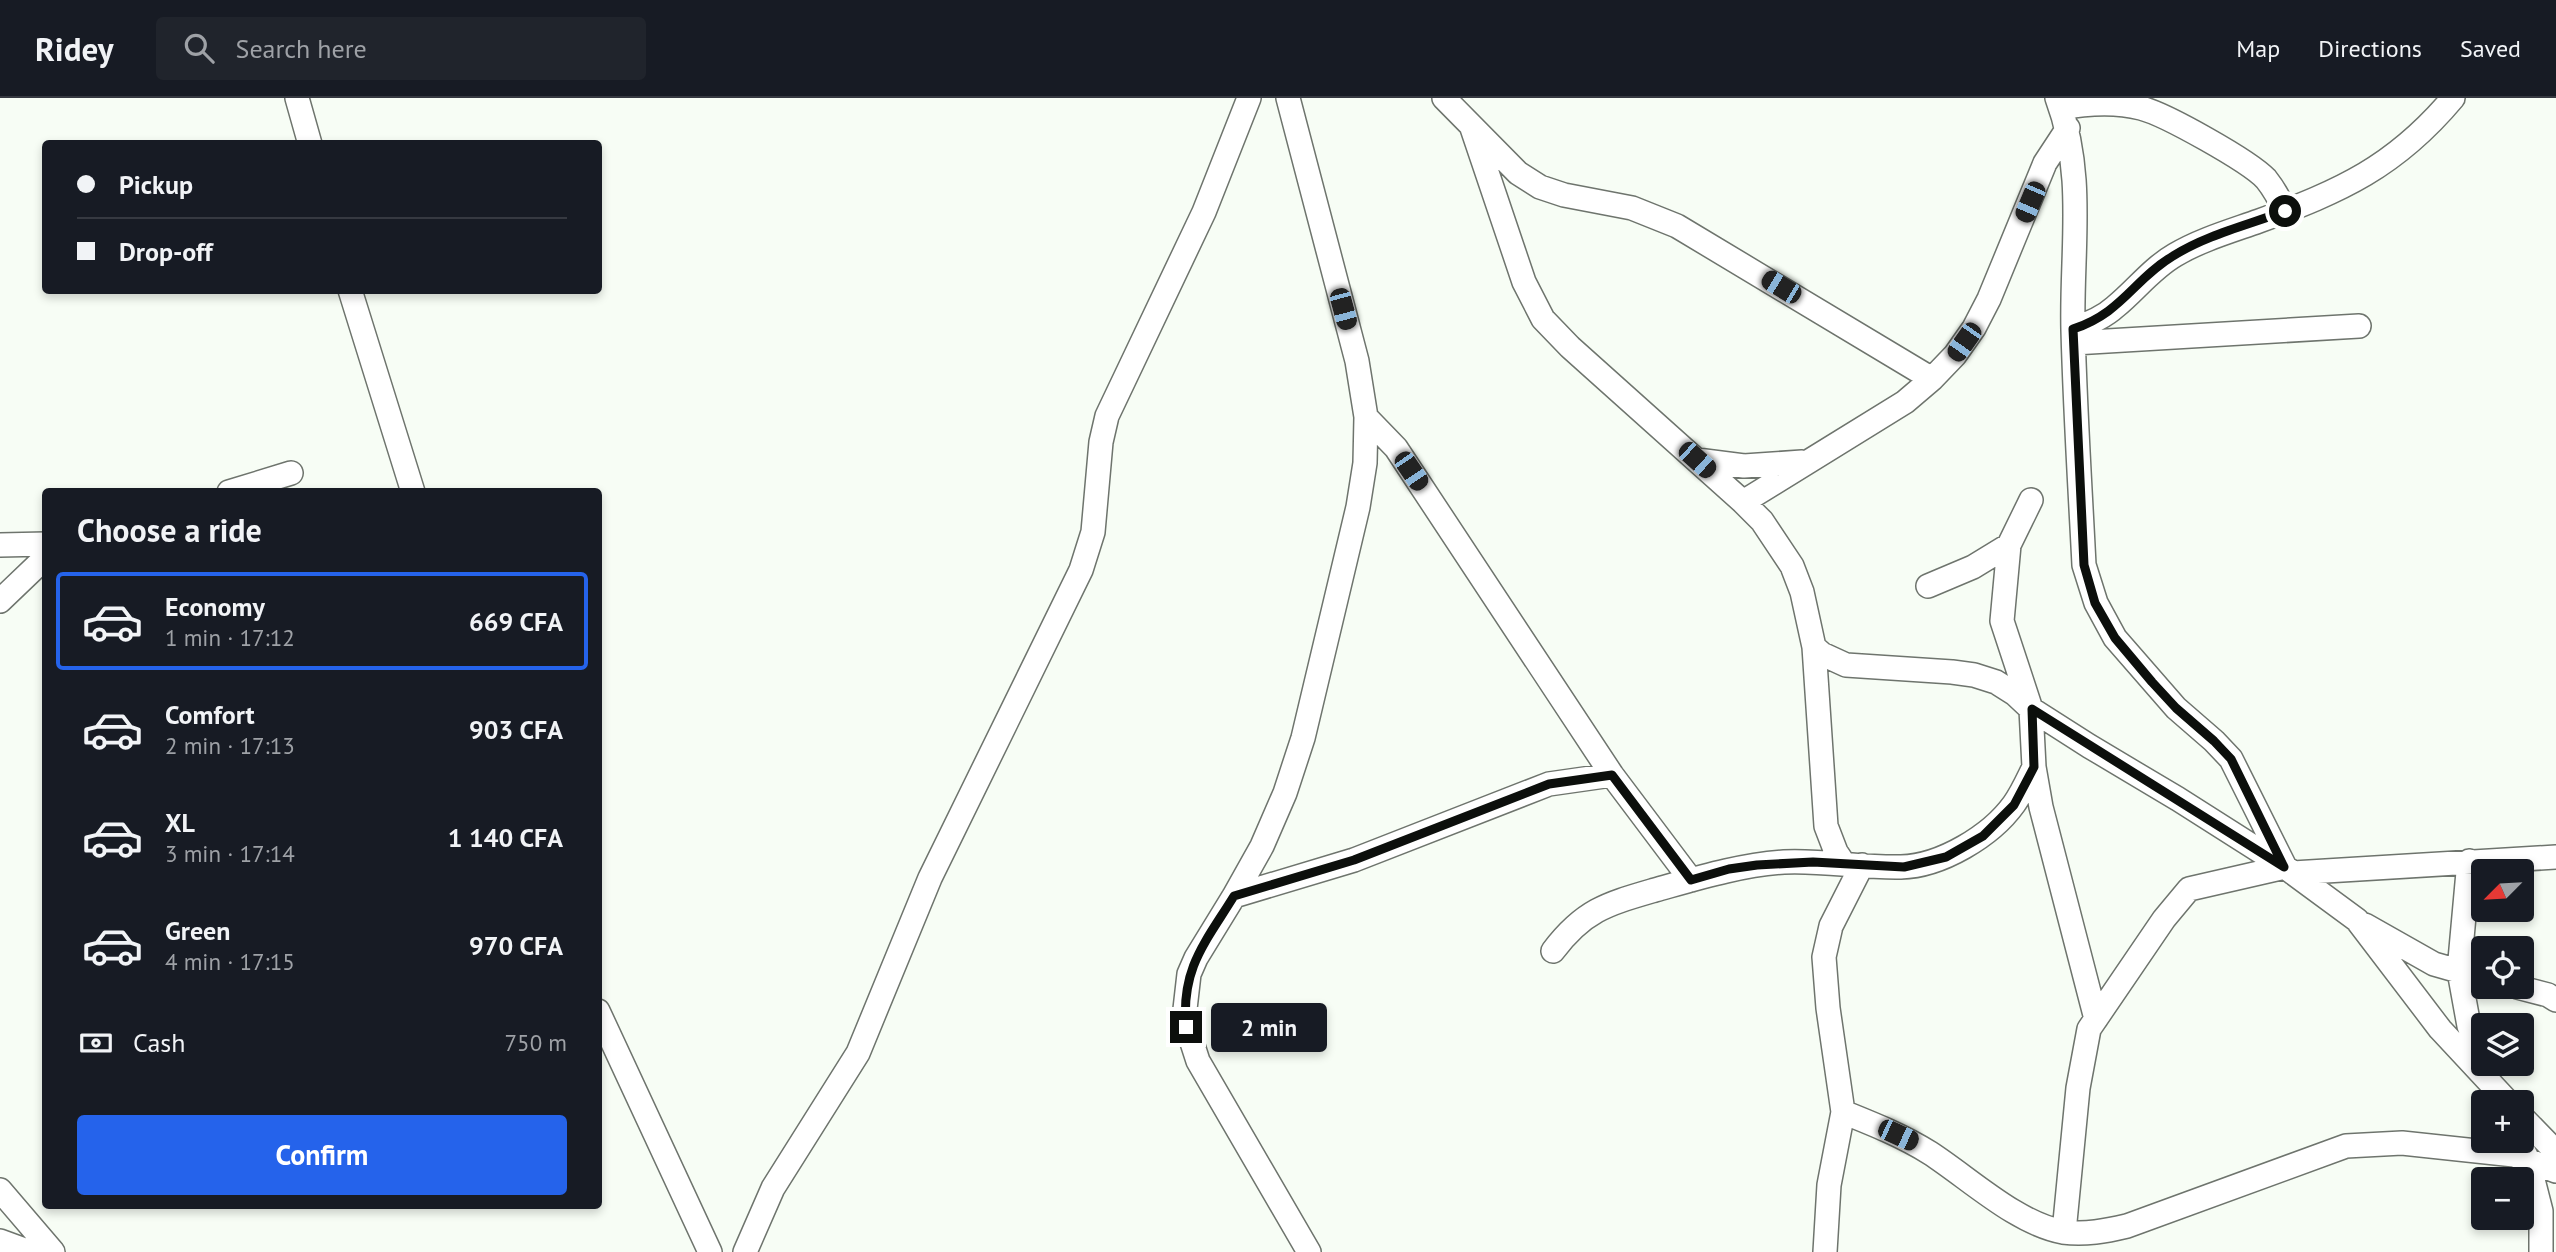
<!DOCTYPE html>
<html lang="en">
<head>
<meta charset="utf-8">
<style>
	:root { --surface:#171b24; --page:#20242c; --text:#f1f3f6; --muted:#9ea1a6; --line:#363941; --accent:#2563eb }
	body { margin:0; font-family:"PT Sans",sans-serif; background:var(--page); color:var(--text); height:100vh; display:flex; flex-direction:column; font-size:26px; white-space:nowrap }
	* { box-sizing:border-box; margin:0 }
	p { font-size:23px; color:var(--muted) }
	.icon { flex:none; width:38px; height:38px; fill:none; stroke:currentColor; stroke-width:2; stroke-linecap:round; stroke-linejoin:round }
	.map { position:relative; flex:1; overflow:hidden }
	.side { position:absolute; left:42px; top:390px; width:560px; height:721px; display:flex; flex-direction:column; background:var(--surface); border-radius:7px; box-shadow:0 4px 10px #0003 }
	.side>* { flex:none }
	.banner { position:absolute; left:42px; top:42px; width:560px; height:154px; border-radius:7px; box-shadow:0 4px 10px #0003; display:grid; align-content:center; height:154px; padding:0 35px; background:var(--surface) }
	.needle { width:46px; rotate:246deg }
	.buttons { position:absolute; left:2471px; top:761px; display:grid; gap:14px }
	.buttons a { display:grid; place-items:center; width:63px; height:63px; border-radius:7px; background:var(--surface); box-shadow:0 4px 10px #0003; font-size:35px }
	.end { position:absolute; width:32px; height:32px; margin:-16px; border:9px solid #0c0f0c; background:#fff; box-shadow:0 0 0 4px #fff }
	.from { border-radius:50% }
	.bubble { position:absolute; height:49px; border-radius:7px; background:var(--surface); box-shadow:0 4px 10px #0003; font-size:23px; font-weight:700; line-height:49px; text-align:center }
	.car { position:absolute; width:21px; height:42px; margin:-21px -10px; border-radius:9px; box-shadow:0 0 5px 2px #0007; background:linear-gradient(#222 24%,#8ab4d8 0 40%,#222 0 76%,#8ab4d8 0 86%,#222 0) }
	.banner b { display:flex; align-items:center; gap:24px; height:66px; font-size:26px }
	.banner b+b { border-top:2px solid var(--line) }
	.banner i { width:18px; height:18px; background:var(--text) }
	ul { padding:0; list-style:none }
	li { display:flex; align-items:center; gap:21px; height:98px; margin:0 14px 10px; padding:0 21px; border:4px solid transparent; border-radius:7px }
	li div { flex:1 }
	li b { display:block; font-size:26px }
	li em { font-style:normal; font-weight:700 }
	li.selected { border-color:var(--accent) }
	li>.icon { width:63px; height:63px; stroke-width:1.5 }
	h2 { padding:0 35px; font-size:32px; line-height:84px }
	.pay { display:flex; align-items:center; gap:18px; height:77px; padding:0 35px; font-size:26px }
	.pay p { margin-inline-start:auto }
	.primary-button { display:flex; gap:14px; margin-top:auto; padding:14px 35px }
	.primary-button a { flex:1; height:80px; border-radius:7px; background:var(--accent); color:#fff; font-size:28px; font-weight:700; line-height:80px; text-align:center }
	header { display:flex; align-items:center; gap:42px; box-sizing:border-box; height:98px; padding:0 35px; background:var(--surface); border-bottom:2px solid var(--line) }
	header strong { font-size:33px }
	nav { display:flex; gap:38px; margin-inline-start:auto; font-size:24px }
	.search { width:490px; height:63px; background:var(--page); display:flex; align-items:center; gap:18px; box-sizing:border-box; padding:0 24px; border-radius:7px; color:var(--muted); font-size:26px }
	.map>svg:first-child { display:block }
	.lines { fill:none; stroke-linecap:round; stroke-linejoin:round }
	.street-casing { stroke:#6e746d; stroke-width:26 }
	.street { stroke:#fff; stroke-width:23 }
	.route { stroke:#0c0f0c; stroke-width:9 }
</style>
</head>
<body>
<header>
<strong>Ridey</strong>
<div class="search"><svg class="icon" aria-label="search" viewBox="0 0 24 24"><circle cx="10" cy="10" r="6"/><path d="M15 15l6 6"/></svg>Search here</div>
<nav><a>Map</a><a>Directions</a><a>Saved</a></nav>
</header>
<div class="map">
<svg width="2556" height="1154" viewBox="0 0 2556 1154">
	<rect width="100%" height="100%" fill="#f7fdf5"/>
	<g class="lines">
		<!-- street casing -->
		<g class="street-casing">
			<path id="street" d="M 297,0 L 310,46
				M 1288,0 L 1357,263 L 1366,319 L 1365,365 L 1358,409 L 1303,640 L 1285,695 L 1262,748 L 1234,798 L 1196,860 L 1189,876 L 1185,911 L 1187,929 L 1198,963 L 1309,1154
				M 1444,0 L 1518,75 L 1540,89 L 1564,97 L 1632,110 L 1677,128 L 1932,281
				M 2057,0 C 2086,77 2071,152 2073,232 C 2075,310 2080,388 2084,467 L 2096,505 L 2115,540 L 2176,610 L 2214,643 L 2231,661 L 2285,769
				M 2061,10 C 2088,5 2114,3 2141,10 C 2165,16 2249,63 2266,81 C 2274,91 2280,102 2285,113
				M 1472,30 L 1524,184 L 1543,221 L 1570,249 L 1743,404 L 1762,423 L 1792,468 L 1802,494 L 1814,549 L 1826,728 L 1836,754 L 1844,766
				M 350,192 L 413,394
				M 2073,231 C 2088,226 2103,220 2115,209 C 2136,192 2151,171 2175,157 C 2200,142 2231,133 2259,123 C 2341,93 2395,69 2453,0
				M 2074,245 L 2359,228
				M 1366,319 L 1396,350 L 1612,677 L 1691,782
				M 1697,362 L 1744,368 L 1802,364
				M 229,394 L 291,375
				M 2031,402 L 2009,447 L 2002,523 L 2031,611 L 2034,669 L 2041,709 L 2096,921
				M 1743,404 L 1905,304 L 1932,281 L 1955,257 L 1974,230 L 1989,201 L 2045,65 L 2068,30
				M 0,447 L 46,446
				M 1928,488 L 1973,469 L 2009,447
				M 0,503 L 46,459
				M 1814,549 L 1822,556 L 1846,567 L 1952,574 L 1974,577 L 1996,584 L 2015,596 L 2031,611 L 2089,648 L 2178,701 L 2285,769 L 2357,822 L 2440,931 L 2508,1004
				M 2469,763 L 2459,873 L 2469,928 L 2487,976
				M 2293,775 L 2556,759
				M 1234,798 L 1354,762 L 1549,686 L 1612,677
				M 2365,827 L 2434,866 L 2483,880
				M 1553,853 C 1584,812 1607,806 1655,792 C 1698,780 1740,767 1784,764 C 1823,762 1862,770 1901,769 C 1941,768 1991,738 2014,706 C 2022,695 2028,681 2034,669
				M 2517,889 L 2548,897 L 2556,902
				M 598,913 L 710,1154
				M 1843,1014 C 1873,1026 1903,1038 1930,1055 C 1970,1081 2016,1125 2063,1134 C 2085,1137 2106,1133 2127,1128 L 2346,1048 L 2402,1045 L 2514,1057 L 2556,1073
				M 2522,1019 L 2556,1054
				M 2523,1052 L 2528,1062 L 2541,1113 L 2541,1154
				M 0,1092 L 53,1154
				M 2064,1134 L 2078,990 L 2089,931 L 2164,821 L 2189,791 L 2285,769
				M 0,1143 L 30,1154
				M 745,1154 L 773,1090 L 858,955 L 930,780 L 1081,472 L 1093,434 L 1101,344 L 1107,318 L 1204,114 L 1249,0
				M 1825,1154 L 1829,1087 L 1843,1014 L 1828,910 L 1824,859 L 1831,828 L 1862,767"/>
		</g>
		<!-- street -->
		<use href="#street" class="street"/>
	</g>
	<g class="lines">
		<!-- route -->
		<path class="route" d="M 1186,929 C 1181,870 1205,845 1234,798 L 1354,762 L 1549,686 L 1612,677 L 1691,782 L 1729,771 L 1757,767 L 1813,764 L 1904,769 L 1946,759 L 1983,738 L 2014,707 L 2034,669 L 2032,611 L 2284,769 L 2231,661 L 2214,643 L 2176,610 L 2152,584 L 2115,540 L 2095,505 L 2084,467 L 2073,231 C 2122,215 2133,182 2173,158 C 2206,137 2248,127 2285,113"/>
	</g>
</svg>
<div class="buttons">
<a><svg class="needle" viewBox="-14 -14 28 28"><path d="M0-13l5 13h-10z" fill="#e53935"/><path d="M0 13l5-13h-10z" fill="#9ea1a6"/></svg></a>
<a><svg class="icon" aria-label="locate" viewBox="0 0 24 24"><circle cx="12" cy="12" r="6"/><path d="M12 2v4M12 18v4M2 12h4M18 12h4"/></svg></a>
<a><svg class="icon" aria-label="layers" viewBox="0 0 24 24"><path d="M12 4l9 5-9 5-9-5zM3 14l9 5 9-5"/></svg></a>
<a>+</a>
<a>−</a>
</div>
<i class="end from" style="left:2285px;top:113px"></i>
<i class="end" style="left:1186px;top:929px"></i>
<div class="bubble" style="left:1211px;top:905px;width:116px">2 min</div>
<i class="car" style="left:2030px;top:104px;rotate:203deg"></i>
<i class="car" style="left:1781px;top:189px;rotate:301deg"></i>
<i class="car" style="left:1343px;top:211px;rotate:165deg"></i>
<i class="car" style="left:1964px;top:244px;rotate:215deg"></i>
<i class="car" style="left:1697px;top:362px;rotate:132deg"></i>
<i class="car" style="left:1411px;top:373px;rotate:146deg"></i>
<i class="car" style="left:1898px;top:1037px;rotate:115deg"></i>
<div class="banner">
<b><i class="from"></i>Pickup</b>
<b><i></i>Drop-off</b>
</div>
<section class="side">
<h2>Choose a ride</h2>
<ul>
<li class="selected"><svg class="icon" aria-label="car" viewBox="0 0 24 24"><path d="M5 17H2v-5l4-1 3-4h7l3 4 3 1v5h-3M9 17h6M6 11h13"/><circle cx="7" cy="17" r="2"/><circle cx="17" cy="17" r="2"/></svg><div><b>Economy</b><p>1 min · 17:12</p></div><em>669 CFA</em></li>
<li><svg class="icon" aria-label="car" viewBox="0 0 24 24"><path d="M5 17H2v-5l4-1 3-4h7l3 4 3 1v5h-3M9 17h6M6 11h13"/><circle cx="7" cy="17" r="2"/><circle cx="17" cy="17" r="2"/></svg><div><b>Comfort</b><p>2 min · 17:13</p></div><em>903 CFA</em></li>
<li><svg class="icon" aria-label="car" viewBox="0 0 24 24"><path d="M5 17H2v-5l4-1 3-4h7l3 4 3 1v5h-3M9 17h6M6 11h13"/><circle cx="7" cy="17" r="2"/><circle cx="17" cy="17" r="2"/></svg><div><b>XL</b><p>3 min · 17:14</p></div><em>1 140 CFA</em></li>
<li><svg class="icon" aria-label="car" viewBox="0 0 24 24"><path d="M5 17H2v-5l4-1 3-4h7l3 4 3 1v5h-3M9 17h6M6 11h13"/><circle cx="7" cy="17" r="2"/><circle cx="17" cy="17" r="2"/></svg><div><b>Green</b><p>4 min · 17:15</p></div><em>970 CFA</em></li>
</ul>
<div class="pay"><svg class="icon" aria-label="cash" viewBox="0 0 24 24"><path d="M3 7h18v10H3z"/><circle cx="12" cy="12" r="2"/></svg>Cash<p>750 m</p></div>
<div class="primary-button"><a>Confirm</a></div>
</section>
</div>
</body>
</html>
